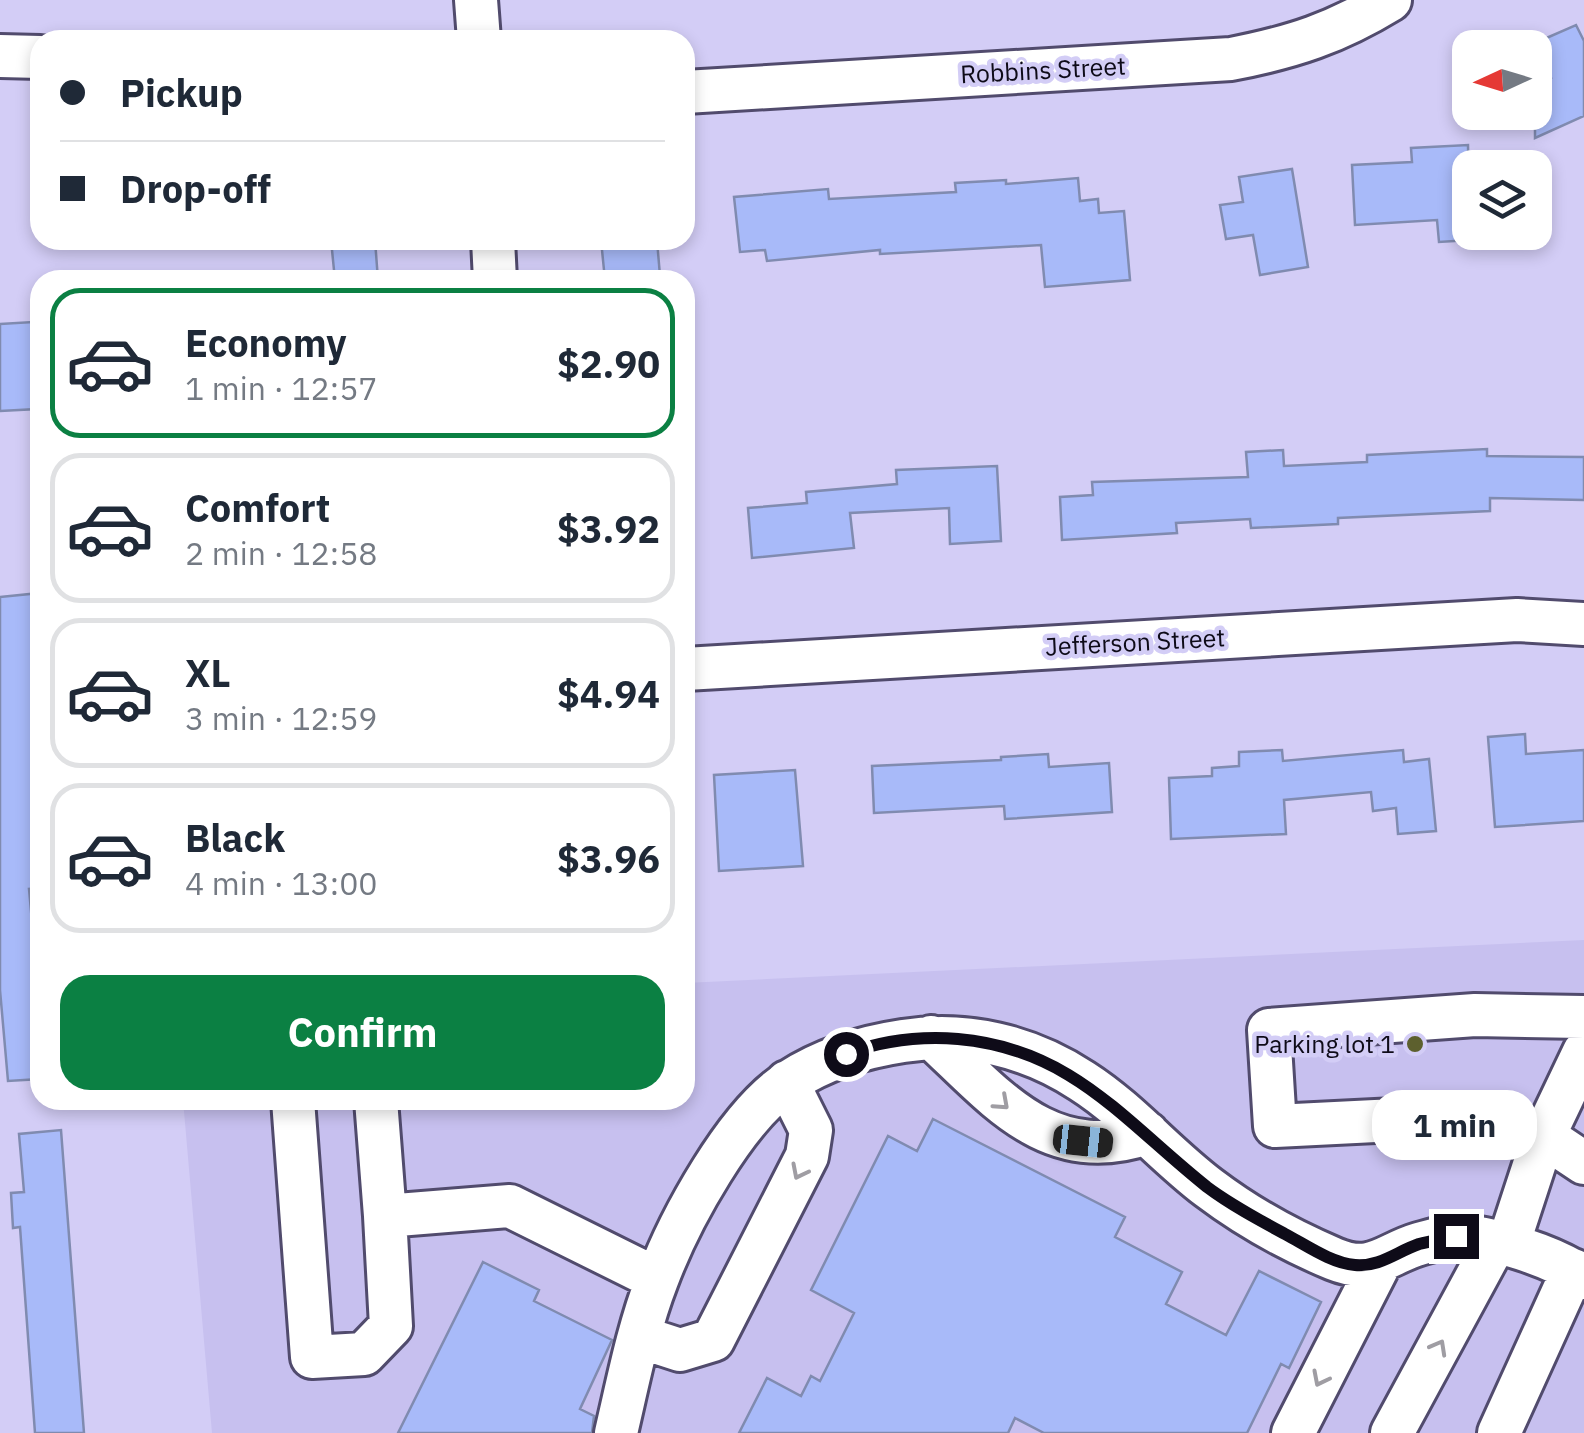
<!DOCTYPE html>
<html lang="en">
<head>
<meta charset="utf-8">
<style>
	:root { --surface:#fff; --page:#f2f2f3; --text:#1f2937; --muted:#747a83; --line:#e0e1e3; --accent:#0b8043 }
	body { margin:0; font-family:"IBM Plex Sans",sans-serif; background:var(--page); color:var(--text); height:100vh; display:flex; flex-direction:column; font-size:38px; white-space:nowrap }
	* { box-sizing:border-box; margin:0 }
	p { font-size:32px; color:var(--muted) }
	.icon { flex:none; width:55px; height:55px; fill:none; stroke:currentColor; stroke-width:2; stroke-linecap:round; stroke-linejoin:round }
	.map { position:relative; flex:1; overflow:hidden }
	.sheet { position:absolute; left:30px; top:270px; width:665px; height:840px; display:flex; flex-direction:column; background:var(--surface); border-radius:30px; box-shadow:0 5px 15px #0003 }
	.sheet>* { flex:none }
	.hud { position:absolute; left:30px; top:30px; width:665px; height:220px; border-radius:30px; box-shadow:0 5px 15px #0003; display:grid; align-content:center; height:220px; padding:0 30px; background:var(--surface) }
	.needle { width:65px; rotate:266deg }
	.fabs { position:absolute; left:1452px; top:30px; display:grid; gap:20px }
	.fabs a { display:grid; place-items:center; width:100px; height:100px; border-radius:20px; background:var(--surface); box-shadow:0 5px 15px #0003; font-size:50px }
	.end { position:absolute; width:45px; height:45px; margin:-22px; border:12px solid #0e0b18; background:#fff; box-shadow:0 0 0 5px #fff }
	.from { border-radius:50% }
	.bubble { position:absolute; height:70px; border-radius:30px; background:var(--surface); box-shadow:0 5px 15px #0003; font-size:32px; font-weight:700; line-height:70px; text-align:center }
	.car { position:absolute; width:30px; height:60px; margin:-30px -15px; border-radius:12px; box-shadow:0 0 8px 2px #0007; background:linear-gradient(#222 24%,#8ab4d8 0 40%,#222 0 76%,#8ab4d8 0 86%,#222 0) }
	.hud b { display:flex; align-items:center; gap:35px; height:95px; font-size:38px }
	.hud b+b { border-top:2px solid var(--line) }
	.hud i { width:25px; height:25px; background:var(--text) }
	ul { padding:18px 0 0; list-style:none }
	li { display:flex; align-items:center; gap:30px; height:150px; margin:0 20px 15px; padding:0 10px; border:5px solid var(--line); border-radius:30px }
	li div { flex:1 }
	li b { display:block; font-size:38px }
	li em { font-style:normal; font-weight:700 }
	li.current { border-color:var(--accent) }
	li>.icon { width:90px; height:90px; stroke-width:1.5 }
	.button { display:flex; gap:20px; margin-top:auto; padding:20px 30px }
	.button a { flex:1; height:115px; border-radius:30px; background:var(--accent); color:#fff; font-size:40px; font-weight:700; line-height:115px; text-align:center }
	.map>svg:first-child { display:block }
	.built { fill:#c7c0ef }
	.building { fill:#a8baf9; stroke:#808bb0; stroke-width:2.5 }
	.lines { fill:none; stroke-linecap:round; stroke-linejoin:round }
	.minor-casing { stroke:#514b6d; stroke-width:48 }
	.minor { stroke:#fff; stroke-width:42 }
	.oneway { stroke:#9f9da3 }
	.route { stroke:#0e0b18; stroke-width:12 }
	.poi-dot { fill:#5d602e; stroke:#d3cdf6; stroke-width:4 }
	.labels { text-anchor:middle; stroke-width:9; stroke-linejoin:round; paint-order:stroke }
	.street-label { font-size:25px; fill:#0e0b18; stroke:#d3cdf6 }
	.poi-label { font-size:25px; fill:#0e0b18; stroke:#d3cdf6; text-anchor:end }
</style>
</head>
<body>
<div class="map">
<svg width="1584" height="1433" viewBox="0 0 1584 1433">
	<rect width="100%" height="100%" fill="#d3cdf6"/>
	<!-- built -->
	<path class="built" d="M 1584,940 L 1584,1433 L 212,1433 L 183,1100 L 685,1100 L 685,983 Z"/>
	<!-- building -->
	<path class="building" d="M 1576,25 L 1584,41 L 1584,116 L 1535,138 L 1535,86 L 1551,78 L 1535,43 Z
		M 1468,145 L 1470,240 L 1439,242 L 1437,220 L 1355,225 L 1352,165 L 1412,162 L 1411,148 Z
		M 1292,169 L 1308,267 L 1260,275 L 1253,235 L 1226,239 L 1220,205 L 1243,202 L 1239,177 Z
		M 1078,178 L 1080,201 L 1098,199 L 1099,213 L 1124,211 L 1130,280 L 1045,287 L 1041,245 L 880,254 L 880,250 L 767,261 L 765,250 L 740,252 L 734,197 L 828,189 L 829,199 L 956,192 L 955,183 L 1006,180 L 1006,184 Z
		M 331,240 L 375,240 L 378,280 L 335,280 Z
		M 601,240 L 657,240 L 660,276 L 605,280 Z
		M 33,322 L 37,409 L 0,411 L 0,324 Z
		M 1487,449 L 1487,456 L 1584,457 L 1584,500 L 1490,498 L 1490,511 L 1338,518 L 1338,524 L 1251,528 L 1250,519 L 1176,523 L 1177,533 L 1062,540 L 1060,497 L 1093,495 L 1092,482 L 1248,477 L 1246,452 L 1283,450 L 1284,466 L 1367,462 L 1367,455 Z
		M 997,466 L 1001,541 L 950,544 L 949,508 L 850,513 L 854,548 L 752,558 L 748,508 L 807,503 L 806,492 L 897,484 L 896,470 Z
		M 40,593 L 40,637 L 34,637 L 40,697 L 40,888 L 29,889 L 40,1010 L 40,1079 L 8,1081 L 0,990 L 0,597 Z
		M 1525,734 L 1526,754 L 1584,750 L 1584,821 L 1495,827 L 1488,737 Z
		M 1282,750 L 1283,761 L 1403,750 L 1404,762 L 1429,759 L 1436,831 L 1398,834 L 1396,808 L 1373,811 L 1371,792 L 1284,800 L 1286,834 L 1171,839 L 1169,778 L 1212,776 L 1212,768 L 1239,766 L 1239,752 Z
		M 1048,754 L 1049,767 L 1109,763 L 1112,812 L 1005,819 L 1004,806 L 874,813 L 872,766 L 1001,760 L 1001,757 Z
		M 795,770 L 803,866 L 719,871 L 714,775 Z
		M 933,1119 L 1125,1217 L 1115,1237 L 1182,1272 L 1166,1304 L 1226,1335 L 1259,1271 L 1321,1302 L 1289,1368 L 1281,1364 L 1247,1433 L 1044,1433 L 1015,1418 L 1008,1433 L 739,1433 L 767,1378 L 801,1396 L 811,1376 L 820,1381 L 854,1313 L 811,1290 L 888,1136 L 917,1151 Z
		M 61,1130 L 84,1433 L 35,1433 L 20,1227 L 13,1228 L 11,1193 L 24,1192 L 19,1134 Z
		M 483,1262 L 539,1290 L 534,1301 L 612,1340 L 580,1409 L 594,1416 L 592,1433 L 398,1433 Z"/>
	<g class="lines">
		<!-- minor casing -->
		<g class="minor-casing">
			<path id="minor" d="M 476,0 L 479,40
				M 0,56 L 40,57
				M 685,92 L 1231,59 C 1293,47 1336,33 1390,0
				M 493,240 L 495,280
				M 685,669 L 1517,620 L 1584,624
				M 1584,1017 L 1475,1015 L 1269,1030 L 1275,1126 L 1496,1115 L 1554,1143 L 1584,1163
				M 931,1037 C 996,1097 1049,1167 1147,1133
				M 293,1100 L 312,1357 L 364,1354 L 391,1326 L 385,1216
				M 376,1100 L 385,1216 L 510,1206 L 657,1279
				M 1508,1245 L 1543,1138 L 1584,1052
				M 640,1337 L 680,1350 L 713,1340 L 807,1156 L 811,1130 L 787,1082
				M 616,1433 C 628,1382 638,1329 657,1280 C 679,1221 736,1115 790,1081 C 824,1059 863,1047 903,1041 C 966,1031 1029,1046 1082,1081 C 1129,1111 1165,1155 1209,1188 C 1246,1216 1291,1241 1334,1259 C 1373,1275 1385,1254 1419,1244 C 1430,1241 1445,1236 1456,1236 C 1491,1236 1556,1257 1584,1278
				M 1293,1433 L 1380,1263
				M 1392,1433 L 1495,1243
				M 1499,1433 L 1573,1270"/>
		</g>
		<!-- minor -->
		<use href="#minor" class="minor"/>
	</g>
	<!-- one-way arrows -->
	<defs><path id="oneway-chevron" d="M-2-3.5L2.5 0L-2 3.5" fill="none" stroke-width="1.6" stroke-linecap="round" stroke-linejoin="round" transform="scale(2.5)"/></defs>
	<g class="oneway">
		<use href="#oneway-chevron" transform="translate(1002 1103) rotate(42)"/>
		<use href="#oneway-chevron" transform="translate(799 1172) rotate(117)"/>
		<use href="#oneway-chevron" transform="translate(1439 1347) rotate(-61)"/>
		<use href="#oneway-chevron" transform="translate(1320 1379) rotate(117)"/>
	</g>
	<g class="lines">
		<!-- route -->
		<path class="route" d="M 846,1054 C 881,1041 920,1036 958,1039 C 1072,1049 1124,1121 1207,1187 C 1231,1205 1259,1220 1285,1234 C 1306,1245 1331,1263 1355,1265 C 1380,1267 1396,1252 1419,1244 C 1431,1241 1443,1239 1456,1236"/>
	</g>
	<!-- markers -->
	<circle class="poi-dot" cx="1415" cy="1044" r="10"/>
	<g class="labels">
		<!-- street labels -->
		<g class="street-label">
			<text transform="translate(1043 70) rotate(-3)" y="9">Robbins Street</text>
			<text transform="translate(1135 642) rotate(-3)" y="9">Jefferson Street</text>
		</g>
		<!-- poi labels -->
		<g class="poi-label">
			<text x="1395" y="1053">Parking lot 1</text>
		</g>
	</g>
</svg>
<div class="fabs">
<a><svg class="needle" viewBox="-14 -14 28 28"><path d="M0-13l5 13h-10z" fill="#e53935"/><path d="M0 13l5-13h-10z" fill="#747a83"/></svg></a>
<a><svg class="icon" aria-label="layers" viewBox="0 0 24 24"><path d="M12 4l9 5-9 5-9-5zM3 14l9 5 9-5"/></svg></a>
</div>
<i class="end from" style="left:846px;top:1054px"></i>
<i class="end" style="left:1456px;top:1236px"></i>
<div class="bubble" style="left:1372px;top:1090px;width:165px">1 min</div>
<i class="car" style="left:1083px;top:1141px;rotate:96deg"></i>
<div class="hud">
<b><i class="from"></i>Pickup</b>
<b><i></i>Drop-off</b>
</div>
<section class="sheet">
<ul>
<li class="current"><svg class="icon" aria-label="car" viewBox="0 0 24 24"><path d="M5 17H2v-5l4-1 3-4h7l3 4 3 1v5h-3M9 17h6M6 11h13"/><circle cx="7" cy="17" r="2"/><circle cx="17" cy="17" r="2"/></svg><div><b>Economy</b><p>1 min · 12:57</p></div><em>$2.90</em></li>
<li><svg class="icon" aria-label="car" viewBox="0 0 24 24"><path d="M5 17H2v-5l4-1 3-4h7l3 4 3 1v5h-3M9 17h6M6 11h13"/><circle cx="7" cy="17" r="2"/><circle cx="17" cy="17" r="2"/></svg><div><b>Comfort</b><p>2 min · 12:58</p></div><em>$3.92</em></li>
<li><svg class="icon" aria-label="car" viewBox="0 0 24 24"><path d="M5 17H2v-5l4-1 3-4h7l3 4 3 1v5h-3M9 17h6M6 11h13"/><circle cx="7" cy="17" r="2"/><circle cx="17" cy="17" r="2"/></svg><div><b>XL</b><p>3 min · 12:59</p></div><em>$4.94</em></li>
<li><svg class="icon" aria-label="car" viewBox="0 0 24 24"><path d="M5 17H2v-5l4-1 3-4h7l3 4 3 1v5h-3M9 17h6M6 11h13"/><circle cx="7" cy="17" r="2"/><circle cx="17" cy="17" r="2"/></svg><div><b>Black</b><p>4 min · 13:00</p></div><em>$3.96</em></li>
</ul>
<div class="button"><a>Confirm</a></div>
</section>
</div>
</body>
</html>
